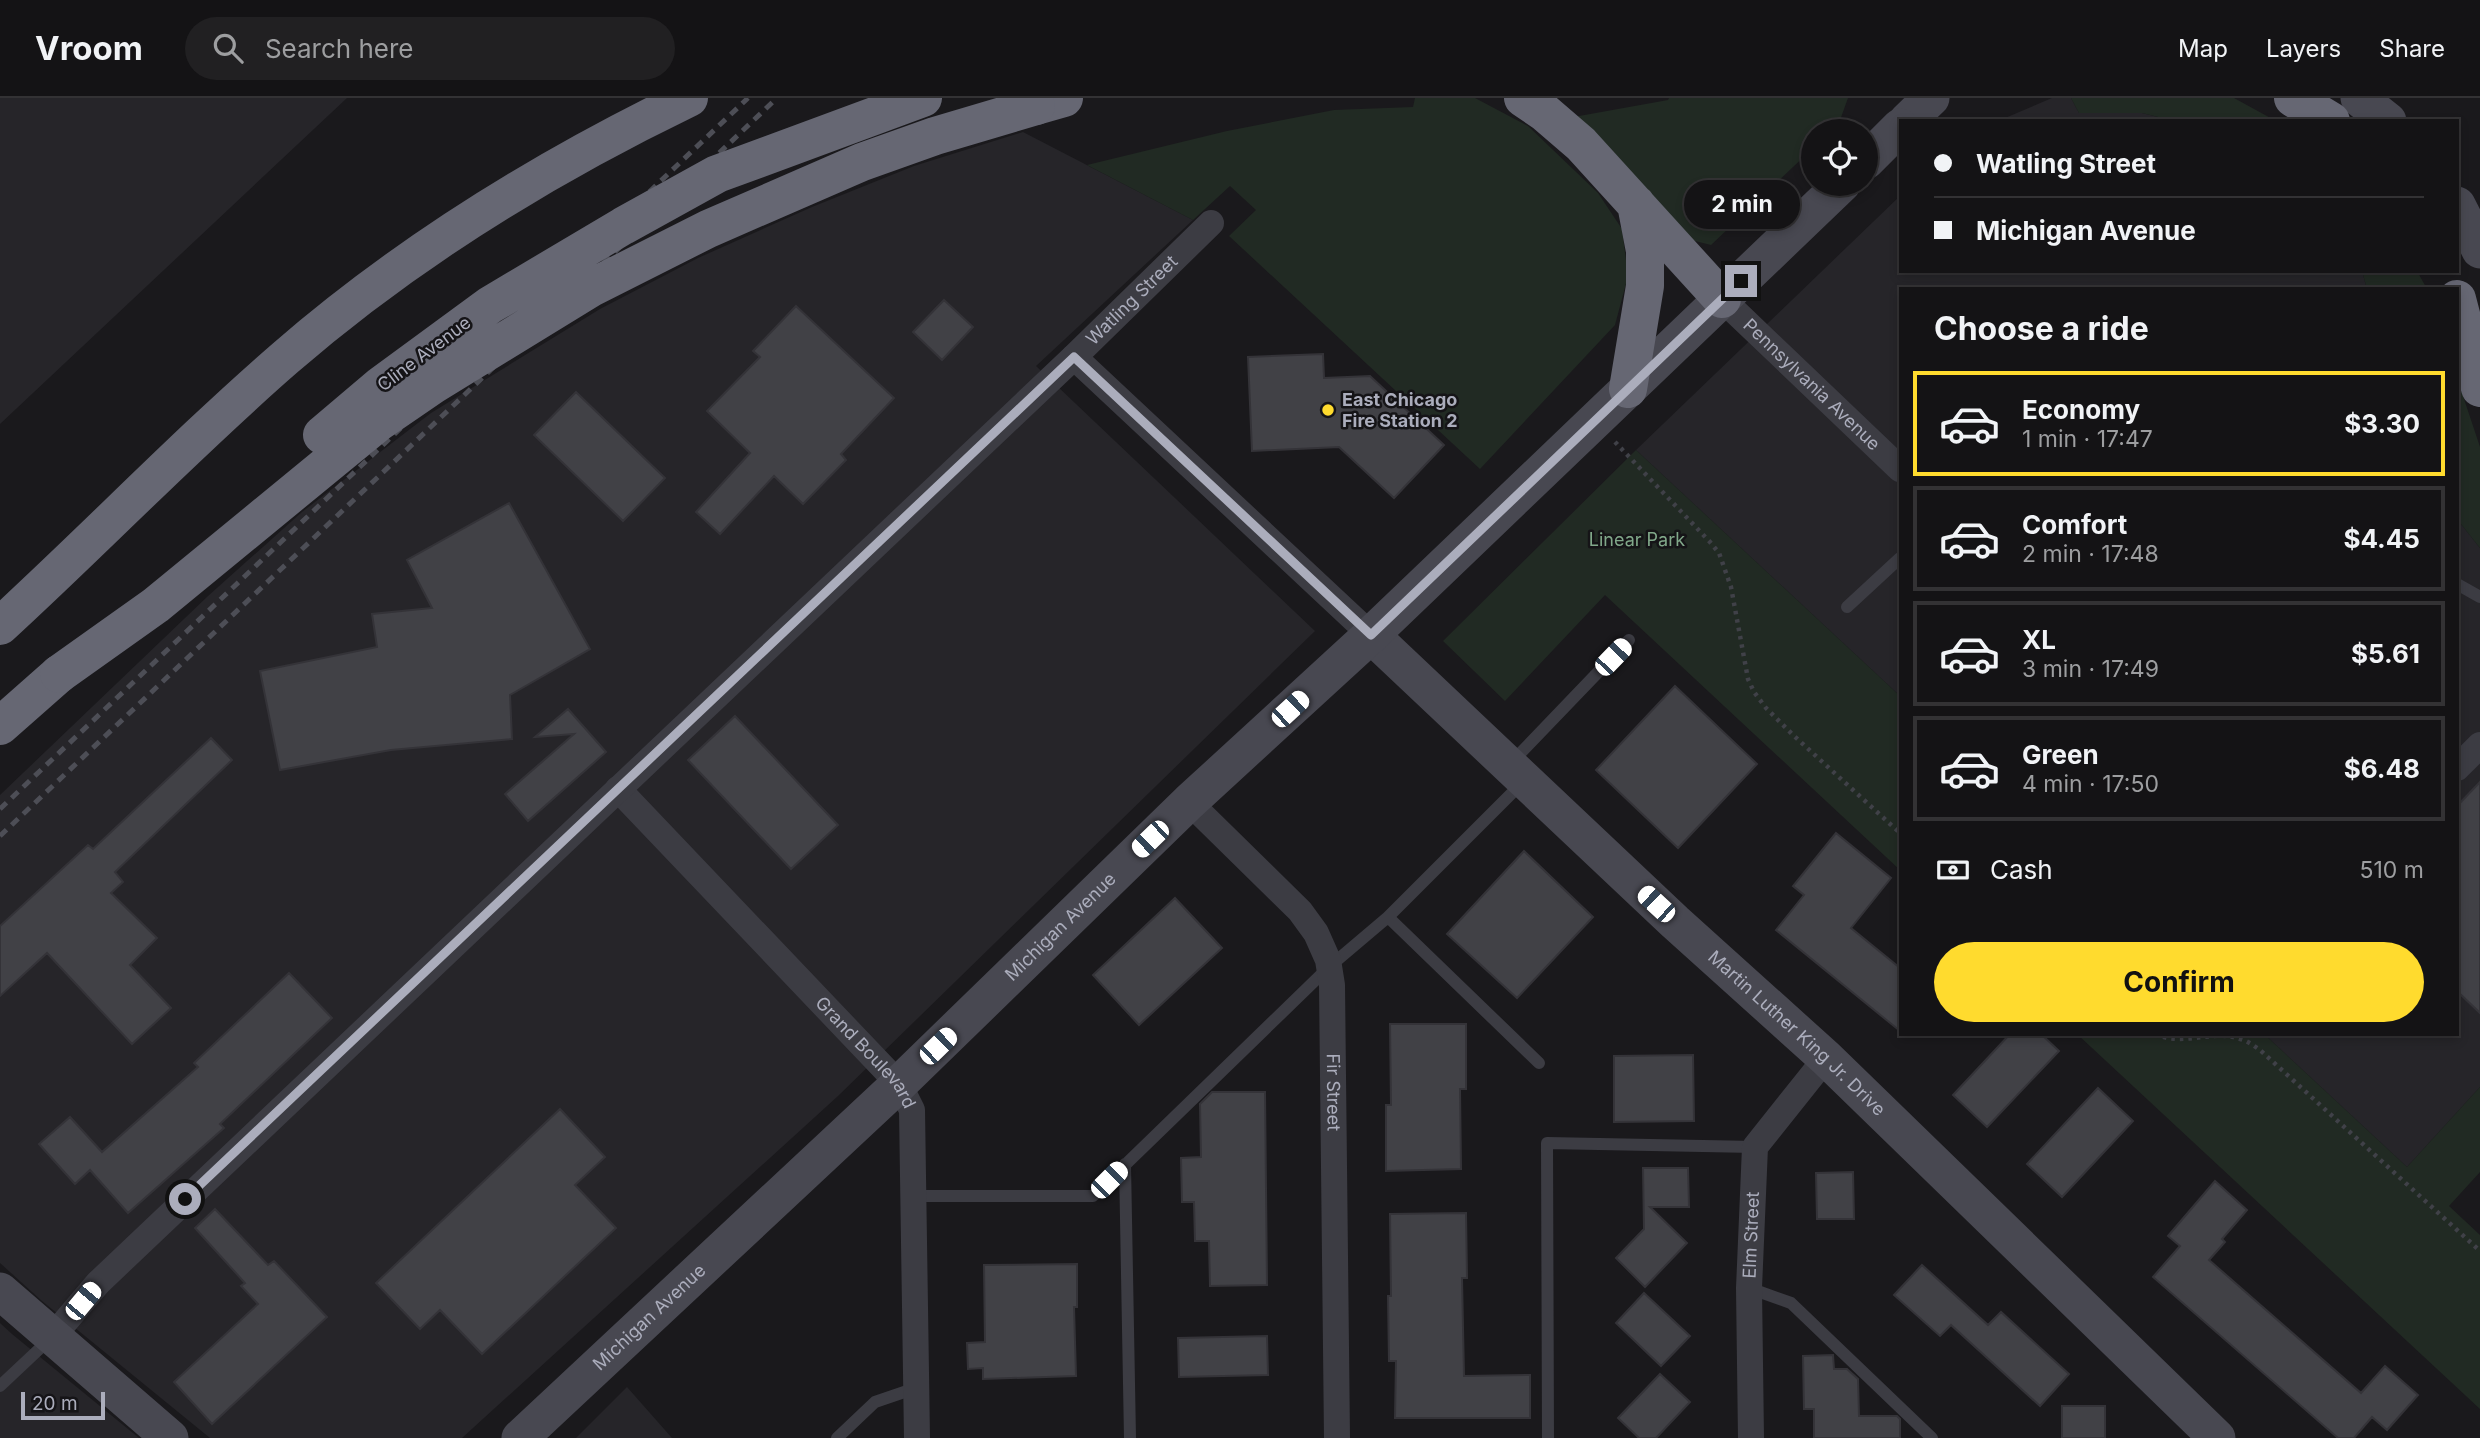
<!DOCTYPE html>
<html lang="en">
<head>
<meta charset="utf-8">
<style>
	:root { --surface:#141315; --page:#212022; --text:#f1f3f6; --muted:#9d9ea0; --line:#333234; --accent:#ffdb2e }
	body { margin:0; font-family:Inter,sans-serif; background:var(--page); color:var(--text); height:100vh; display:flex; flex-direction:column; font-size:26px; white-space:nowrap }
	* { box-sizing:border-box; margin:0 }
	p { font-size:23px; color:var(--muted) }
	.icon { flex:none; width:38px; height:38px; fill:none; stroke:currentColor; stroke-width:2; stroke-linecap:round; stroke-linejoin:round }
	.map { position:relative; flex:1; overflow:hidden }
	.side { position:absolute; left:1899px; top:189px; width:560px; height:749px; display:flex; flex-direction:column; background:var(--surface); border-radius:0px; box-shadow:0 4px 10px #0003,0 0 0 2px var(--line) }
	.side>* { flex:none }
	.hud { position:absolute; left:1899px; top:21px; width:560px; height:154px; border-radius:0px; box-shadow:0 4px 10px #0003,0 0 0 2px var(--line); display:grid; align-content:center; height:154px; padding:0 35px; background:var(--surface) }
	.tools { position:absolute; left:1801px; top:21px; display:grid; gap:14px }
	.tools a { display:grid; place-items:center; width:77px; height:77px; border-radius:50%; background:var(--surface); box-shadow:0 4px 10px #0003,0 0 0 2px var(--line); font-size:35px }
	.scale { position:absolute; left:21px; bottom:18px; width:84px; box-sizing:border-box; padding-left:7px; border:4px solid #abadbc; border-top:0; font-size:19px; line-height:24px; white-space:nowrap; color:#abadbc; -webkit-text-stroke:5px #151417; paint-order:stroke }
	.end { position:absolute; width:32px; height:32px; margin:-16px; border:9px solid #abadbc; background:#111; box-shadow:0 0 0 4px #111 }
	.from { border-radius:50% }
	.bubble { position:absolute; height:49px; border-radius:24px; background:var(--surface); box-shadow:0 4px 10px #0003,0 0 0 2px var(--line); font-size:23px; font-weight:700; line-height:49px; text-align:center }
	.car { position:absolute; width:21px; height:42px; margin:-21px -10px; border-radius:9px; box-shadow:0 0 5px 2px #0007; background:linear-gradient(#fff 24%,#345 0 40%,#fff 0 76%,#345 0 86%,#fff 0) }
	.hud b { display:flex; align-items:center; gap:24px; height:66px; font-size:26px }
	.hud b+b { border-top:2px solid var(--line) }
	.hud i { width:18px; height:18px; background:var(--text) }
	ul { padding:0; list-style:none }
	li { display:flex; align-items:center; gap:21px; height:105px; margin:0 14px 10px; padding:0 21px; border:4px solid var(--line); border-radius:0px }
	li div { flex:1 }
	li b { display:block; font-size:26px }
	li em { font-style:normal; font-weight:700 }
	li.selected { border-color:var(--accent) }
	li>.icon { width:63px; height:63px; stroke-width:1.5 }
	h2 { padding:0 35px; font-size:32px; line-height:84px }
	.pay { display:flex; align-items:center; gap:18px; height:77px; padding:0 35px; font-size:26px }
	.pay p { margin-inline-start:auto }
	.button { display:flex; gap:14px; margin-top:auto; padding:14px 35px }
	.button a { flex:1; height:80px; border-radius:42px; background:var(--accent); color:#111; font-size:28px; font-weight:700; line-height:80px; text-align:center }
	header { display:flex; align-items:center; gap:42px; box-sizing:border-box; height:98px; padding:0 35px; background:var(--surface); border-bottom:2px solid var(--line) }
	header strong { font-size:33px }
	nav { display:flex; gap:38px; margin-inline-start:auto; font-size:24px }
	.search { width:490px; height:63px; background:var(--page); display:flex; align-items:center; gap:18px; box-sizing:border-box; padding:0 24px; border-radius:38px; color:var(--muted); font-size:26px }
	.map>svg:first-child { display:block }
	.built { fill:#262529 }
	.green { fill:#212a23 }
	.building { fill:#414146; stroke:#343338; stroke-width:2 }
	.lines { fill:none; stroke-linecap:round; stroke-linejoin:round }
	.path { stroke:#404148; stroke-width:4.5; stroke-dasharray:3.5 5; stroke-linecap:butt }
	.lane { stroke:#3c3c43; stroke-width:12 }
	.street { stroke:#3c3c43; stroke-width:26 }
	.secondary { stroke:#484851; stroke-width:37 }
	.highway { stroke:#666773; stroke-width:38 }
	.rail { stroke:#4d4e56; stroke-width:5; stroke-dasharray:9 7; stroke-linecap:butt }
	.highway-bridge { stroke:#666773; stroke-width:38 }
	.route { stroke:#abadbc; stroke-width:9 }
	.poi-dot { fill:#ffdb2e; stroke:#151417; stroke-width:2.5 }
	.labels { text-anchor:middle; stroke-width:5; stroke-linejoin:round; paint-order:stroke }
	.street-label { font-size:18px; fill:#abadbc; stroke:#151417 }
	.poi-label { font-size:18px; font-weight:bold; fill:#abadbc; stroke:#151417; text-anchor:start }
	.park-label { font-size:18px; fill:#81a88a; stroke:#151417 }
</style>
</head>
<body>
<header>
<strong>Vroom</strong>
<div class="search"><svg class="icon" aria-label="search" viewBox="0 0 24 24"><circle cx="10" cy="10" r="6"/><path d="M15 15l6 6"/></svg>Search here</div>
<nav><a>Map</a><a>Layers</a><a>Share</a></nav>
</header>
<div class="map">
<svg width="2480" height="1340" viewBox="0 0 2480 1340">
	<rect width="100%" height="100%" fill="#1a191c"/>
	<!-- built -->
	<path class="built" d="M 0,0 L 347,0 L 0,326 Z
		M 2052,0 L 2071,0 L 2079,15 L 2142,15 L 2174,23 L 1998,23 Z
		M 1023,34 L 1193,122 L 1036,268 L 1315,533 L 838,998 L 462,1340 L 210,1340 L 42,1203 L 0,1165 L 0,697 L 208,498 L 302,414 L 431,315 L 600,211 L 698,160 L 812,109 L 914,68 Z
		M 1900,98 L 1900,173 L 2362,173 L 2367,191 L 1900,191 L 1900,598 L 1636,352 Z
		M 2457,421 L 2480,450 L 2480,989 L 2407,1069 L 2264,936 L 2457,936 Z
		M 0,1225 L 12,1236 L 139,1340 L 0,1340 Z
		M 627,1289 L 672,1340 L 576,1340 Z"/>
	<!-- green -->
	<path class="green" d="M 1415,0 L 1475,0 L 1528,28 L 1598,95 L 1622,131 L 1628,178 L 1615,227 L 1480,371 L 1229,138 L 1256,112 L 1230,88 L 1193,122 L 1087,67 L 1227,33 L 1334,12 L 1413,9 Z
		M 1669,0 L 1848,0 L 1839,25 L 1830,33 L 1813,33 L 1813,50 L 1711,147 L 1691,142 L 1568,20 L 1668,2 Z
		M 2071,0 L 2234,0 L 2276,23 L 2174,23 L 2142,15 L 2079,15 Z
		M 2362,173 L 2417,173 L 2427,191 L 2367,191 Z
		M 2457,280 L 2480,349 L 2480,450 L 2457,421 Z
		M 1636,352 L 1900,598 L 1900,772 L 1605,497 L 1505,603 L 1443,543 Z
		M 2077,936 L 2264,936 L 2407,1069 L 2480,989 L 2480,1074 L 2449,1108 L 2480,1137 L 2480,1311 Z"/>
	<!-- building -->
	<path class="building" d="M 944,202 L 973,229 L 942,262 L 913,234 Z
		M 796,208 L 894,300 L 841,356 L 846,362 L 803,406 L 774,378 L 720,436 L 696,414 L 750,355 L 707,313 L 760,259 L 753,253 Z
		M 1323,256 L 1324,280 L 1370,278 L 1444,347 L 1394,400 L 1339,349 L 1252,353 L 1248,259 Z
		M 576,294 L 665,380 L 623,423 L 534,337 Z
		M 509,405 L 590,551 L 510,597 L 512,641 L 391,652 L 280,672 L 260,573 L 377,549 L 372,516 L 432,510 L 407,462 Z
		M 1675,588 L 1757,666 L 1678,750 L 1596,672 Z
		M 568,611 L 606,654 L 528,723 L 505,696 L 574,636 L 535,639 Z
		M 735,618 L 838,727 L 791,771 L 688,662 Z
		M 211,640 L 232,662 L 115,774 L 123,784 L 111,795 L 157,840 L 130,867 L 171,910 L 132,946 L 47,855 L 0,898 L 0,828 L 88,747 L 93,751 Z
		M 2480,684 L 2480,915 L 2457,893 L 2457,708 Z
		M 1836,735 L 1891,780 L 1851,830 L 1900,870 L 1900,933 L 1776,832 L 1804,797 L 1793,788 Z
		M 1524,753 L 1593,819 L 1517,900 L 1447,836 Z
		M 1175,800 L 1222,850 L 1139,927 L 1093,877 Z
		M 289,875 L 332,920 L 220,1026 L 224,1030 L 128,1115 L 90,1072 L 75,1086 L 39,1046 L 70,1019 L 102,1054 L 198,969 L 194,965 Z
		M 1390,926 L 1466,926 L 1466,991 L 1460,991 L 1461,1071 L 1386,1073 L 1386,1007 L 1391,1007 Z
		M 2010,936 L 2041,936 L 2059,953 L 1987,1029 L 1953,997 Z
		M 1693,957 L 1694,1023 L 1614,1024 L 1614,958 Z
		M 2098,990 L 2133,1023 L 2062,1099 L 2027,1066 Z
		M 1212,994 L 1265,994 L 1267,1187 L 1210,1188 L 1209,1143 L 1195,1143 L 1194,1104 L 1182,1104 L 1181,1060 L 1201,1059 L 1200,1006 Z
		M 560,1011 L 605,1059 L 575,1087 L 616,1130 L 482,1256 L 440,1212 L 420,1231 L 376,1185 Z
		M 1643,1070 L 1688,1070 L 1689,1109 L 1650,1109 L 1687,1145 L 1645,1189 L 1616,1160 L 1644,1131 Z
		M 1853,1074 L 1854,1121 L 1817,1121 L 1816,1075 Z
		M 2215,1083 L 2247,1112 L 2222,1141 L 2225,1144 L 2209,1162 L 2361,1295 L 2385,1268 L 2418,1297 L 2387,1332 L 2372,1319 L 2354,1340 L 2338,1340 L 2153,1179 L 2180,1148 L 2168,1138 Z
		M 215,1111 L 268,1167 L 274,1163 L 327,1219 L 212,1326 L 174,1284 L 258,1206 L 241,1188 L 245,1185 L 195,1130 Z
		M 1466,1115 L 1467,1180 L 1462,1180 L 1464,1278 L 1530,1277 L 1530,1320 L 1395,1320 L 1396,1263 L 1389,1263 L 1388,1198 L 1391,1198 L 1390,1116 Z
		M 1077,1166 L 1077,1209 L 1074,1209 L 1076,1278 L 983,1281 L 983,1270 L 968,1271 L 967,1245 L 985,1244 L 984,1167 Z
		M 1922,1167 L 1988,1227 L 2001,1214 L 2069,1276 L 2040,1308 L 1951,1227 L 1940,1238 L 1894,1197 Z
		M 1644,1195 L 1690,1238 L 1661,1268 L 1616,1225 Z
		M 1267,1238 L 1268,1277 L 1179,1279 L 1178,1240 Z
		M 1833,1257 L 1834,1271 L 1847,1271 L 1858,1281 L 1859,1318 L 1897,1318 L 1900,1321 L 1900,1340 L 1814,1340 L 1814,1311 L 1804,1311 L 1803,1258 Z
		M 1660,1276 L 1690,1304 L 1656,1340 L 1639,1340 L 1618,1320 Z
		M 2062,1308 L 2105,1308 L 2105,1340 L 2062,1340 Z"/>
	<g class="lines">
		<!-- path -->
		<path class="path" d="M 1615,344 L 1710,444 L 1719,455 L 1731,489 L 1748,581 L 1754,594 L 1766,610 L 1793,637 L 1900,735
			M 2155,936 C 2183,949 2213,931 2240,941 C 2248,943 2254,948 2260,952 L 2480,1153"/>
		<!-- lane -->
		<path class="lane" d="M 2457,486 L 2480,499
			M 1847,509 L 1900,460
			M 1511,665 L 1629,542
			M 1388,819 L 1539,965
			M 1125,1066 L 1130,1340
			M 913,1098 L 1093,1098 L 1329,869 L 1388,819 L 1523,684
			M 1749,1190 L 1791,1205 L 1932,1340
			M 0,1288 L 51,1240
			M 837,1340 L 875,1304 L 916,1290
			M 1548,1340 L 1547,1045 L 1755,1049"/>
		<!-- street -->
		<g class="street">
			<path id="s1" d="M 1722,201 L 1900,371"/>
			<path d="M 1074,259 L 1371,537"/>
			<path d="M 2457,670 L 2480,647"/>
			<path id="s2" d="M 618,691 L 899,986 L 912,1012 L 917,1340"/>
			<path id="s3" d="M 1189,704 L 1300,813 L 1316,835 L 1328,862 L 1332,887 L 1337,1340"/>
			<path id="s4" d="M 53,1238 L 98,1185 L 1074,259 L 1211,125"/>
			<path id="s5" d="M 1751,1340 L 1749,1190 L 1755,1049 L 1826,960"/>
		</g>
		<!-- secondary -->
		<g class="secondary">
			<path d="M 2359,0 L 2388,23"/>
			<path d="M 1907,23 L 1931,0"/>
			<path d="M 1866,63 L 1900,29"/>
			<path d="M 2457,107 L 2480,152"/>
			<path id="s6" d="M 1371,537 L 1675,824 L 1826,960 L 2217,1340"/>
			<path d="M 0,1193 L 170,1340"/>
			<path id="s7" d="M 520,1340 L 899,986 L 1189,704 L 1371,537 L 1842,86"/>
		</g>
		<!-- highway -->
		<path class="highway" d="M 1523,0 L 1545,15 L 1581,46 L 1722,201
			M 2293,0 L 2331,23
			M 1036,8 L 1064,0
			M 2457,201 L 2480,290
			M 1628,291 L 1645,188 L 1645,153 L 1636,106
			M 0,528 C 96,440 187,345 285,260 C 407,154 544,70 689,0
			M 0,628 L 59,576"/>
		<!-- rail -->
		<path class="rail" d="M 0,711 L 748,0
			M 0,738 L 777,0"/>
		<!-- highway-bridge -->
		<path class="highway-bridge" d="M 322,337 L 381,287 L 490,207 L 623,128 L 717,76 L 923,0
			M 59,576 L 156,507 L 379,324 L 433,287 L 591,190 L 708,131 L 862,64 L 935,38 L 1036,8"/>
	</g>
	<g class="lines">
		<!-- route -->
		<path class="route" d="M 185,1101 L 1074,259 L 1371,537 L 1741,183"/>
	</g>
	<!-- markers -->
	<circle class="poi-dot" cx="1328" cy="312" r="7"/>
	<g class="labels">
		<!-- street labels -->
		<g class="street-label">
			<text dy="6" stroke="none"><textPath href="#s4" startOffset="1496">Watling Street</textPath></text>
			<text transform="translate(424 256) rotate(-37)" y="6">Cline Avenue</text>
			<text dy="6" stroke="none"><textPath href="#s1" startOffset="124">Pennsylvania Avenue</textPath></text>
			<text dy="6" stroke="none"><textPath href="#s7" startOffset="744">Michigan Avenue</textPath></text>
			<text dy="6" stroke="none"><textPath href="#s6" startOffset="583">Martin Luther King Jr. Drive</textPath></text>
			<text dy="6" stroke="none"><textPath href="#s2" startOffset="362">Grand Boulevard</textPath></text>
			<text dy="6" stroke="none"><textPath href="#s3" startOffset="345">Fir Street</textPath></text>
			<text dy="6" stroke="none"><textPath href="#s5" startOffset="203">Elm Street</textPath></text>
			<text dy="6" stroke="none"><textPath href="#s7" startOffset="177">Michigan Avenue</textPath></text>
		</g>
		<!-- poi labels -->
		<g class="poi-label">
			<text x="1342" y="308">East Chicago<tspan x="1342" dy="21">Fire Station 2</tspan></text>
		</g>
		<!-- park labels -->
		<g class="park-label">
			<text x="1637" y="448">Linear Park</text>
		</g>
	</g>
</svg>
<div class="tools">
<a><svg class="icon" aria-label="locate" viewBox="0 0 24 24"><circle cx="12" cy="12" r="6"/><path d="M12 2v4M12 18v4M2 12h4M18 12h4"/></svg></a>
</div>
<div class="scale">20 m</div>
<i class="end from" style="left:185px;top:1101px"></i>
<i class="end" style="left:1741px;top:183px"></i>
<div class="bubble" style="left:1684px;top:82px;width:116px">2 min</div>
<i class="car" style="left:1613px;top:559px;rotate:44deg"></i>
<i class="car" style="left:1290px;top:611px;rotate:47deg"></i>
<i class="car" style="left:1150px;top:741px;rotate:226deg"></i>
<i class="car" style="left:1656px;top:806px;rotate:313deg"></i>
<i class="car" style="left:938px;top:948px;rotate:46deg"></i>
<i class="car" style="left:1109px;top:1082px;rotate:45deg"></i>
<i class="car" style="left:83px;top:1203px;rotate:40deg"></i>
<div class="hud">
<b><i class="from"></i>Watling Street</b>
<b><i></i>Michigan Avenue</b>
</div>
<section class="side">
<h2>Choose a ride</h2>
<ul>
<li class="selected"><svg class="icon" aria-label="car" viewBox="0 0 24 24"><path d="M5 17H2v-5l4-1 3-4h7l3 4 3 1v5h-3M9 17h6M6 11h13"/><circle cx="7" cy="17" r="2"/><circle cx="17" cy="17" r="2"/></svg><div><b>Economy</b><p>1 min · 17:47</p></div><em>$3.30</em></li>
<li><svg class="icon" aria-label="car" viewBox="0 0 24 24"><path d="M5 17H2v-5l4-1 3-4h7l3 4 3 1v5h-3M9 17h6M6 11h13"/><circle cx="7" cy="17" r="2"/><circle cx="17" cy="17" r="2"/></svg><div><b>Comfort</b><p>2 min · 17:48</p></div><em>$4.45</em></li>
<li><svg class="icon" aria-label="car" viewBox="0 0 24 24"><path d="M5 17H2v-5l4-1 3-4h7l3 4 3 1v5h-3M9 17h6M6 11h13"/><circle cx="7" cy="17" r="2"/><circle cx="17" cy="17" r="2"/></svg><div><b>XL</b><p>3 min · 17:49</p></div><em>$5.61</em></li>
<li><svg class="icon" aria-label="car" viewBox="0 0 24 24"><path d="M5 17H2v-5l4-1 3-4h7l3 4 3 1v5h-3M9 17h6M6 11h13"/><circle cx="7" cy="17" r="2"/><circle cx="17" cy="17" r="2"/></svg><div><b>Green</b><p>4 min · 17:50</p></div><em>$6.48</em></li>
</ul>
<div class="pay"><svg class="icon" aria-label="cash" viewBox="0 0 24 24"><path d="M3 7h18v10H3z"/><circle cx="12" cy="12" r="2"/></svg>Cash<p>510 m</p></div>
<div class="button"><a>Confirm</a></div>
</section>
</div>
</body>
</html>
